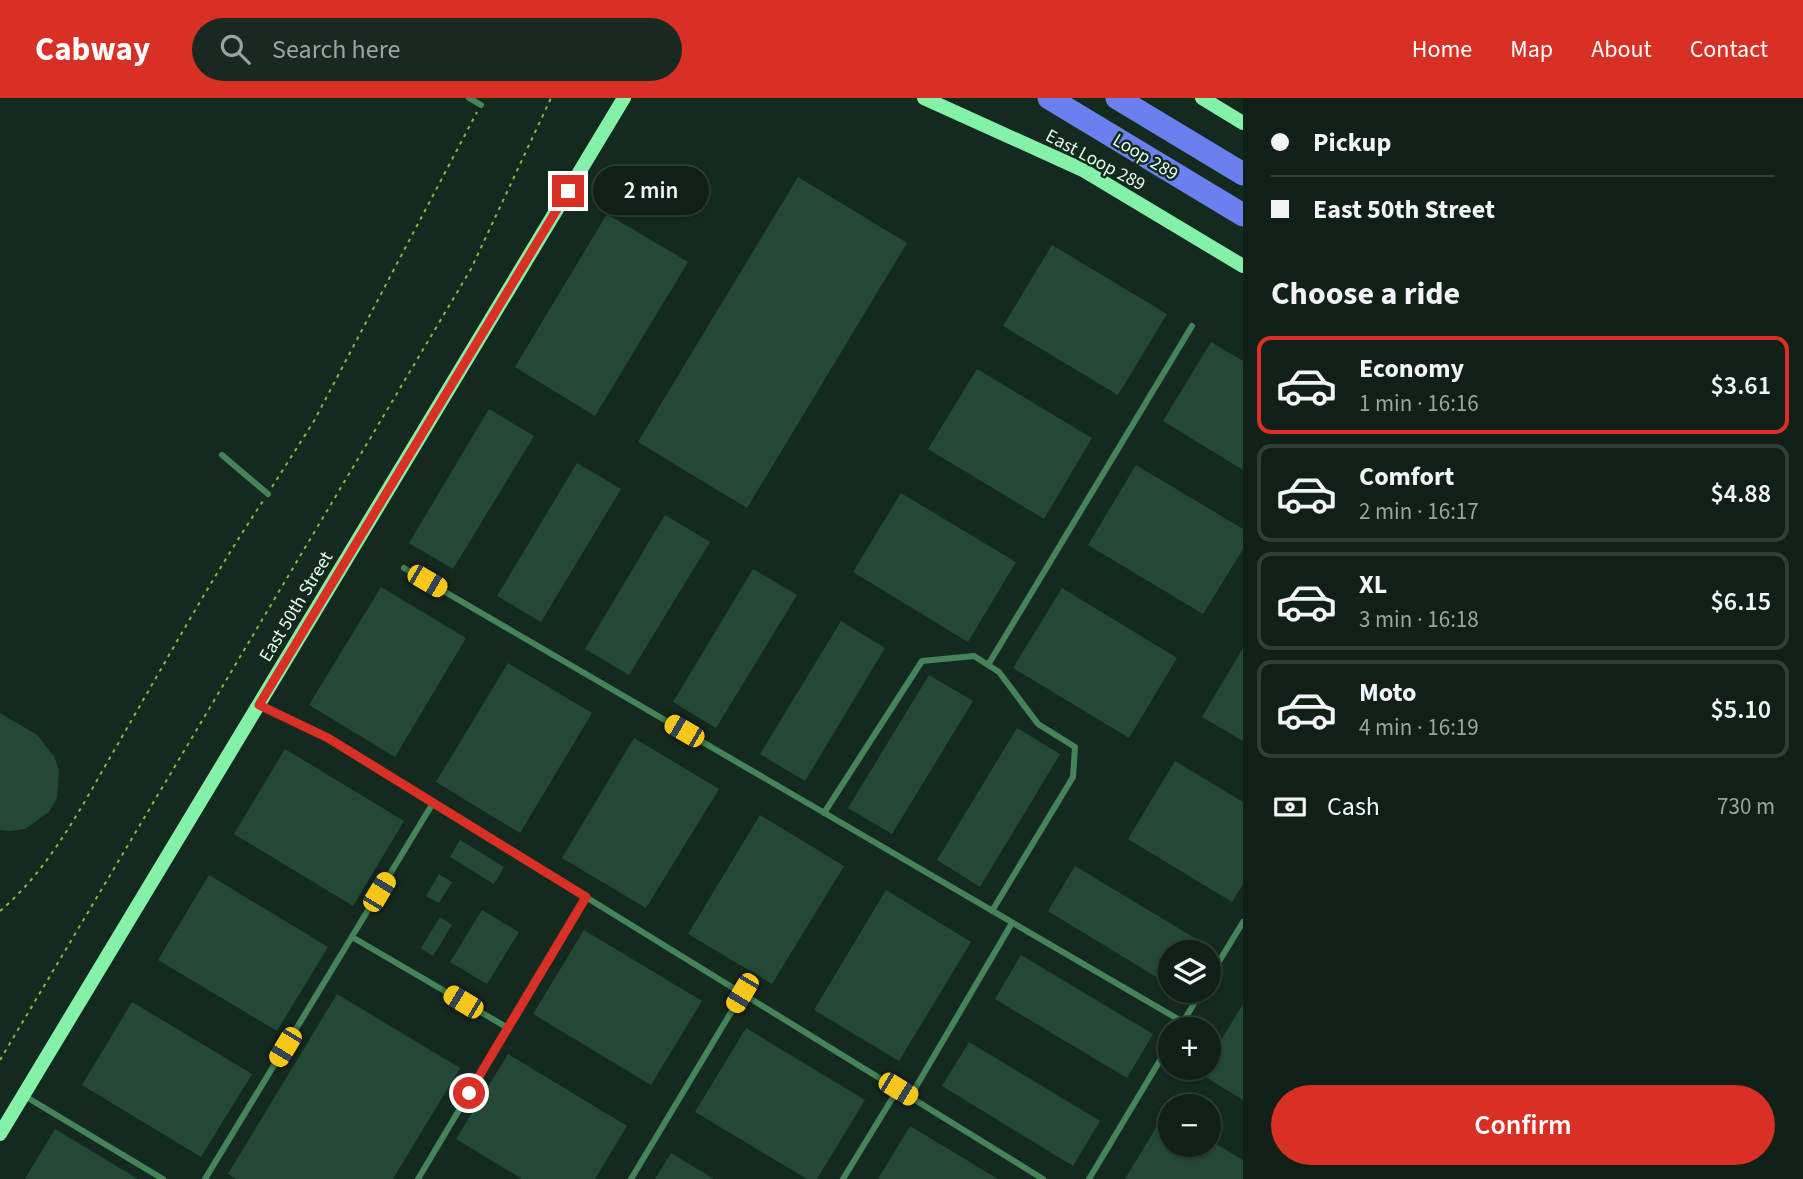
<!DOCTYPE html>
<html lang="en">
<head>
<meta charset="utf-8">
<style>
	:root { --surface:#102017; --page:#192820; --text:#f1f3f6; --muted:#9ca3a1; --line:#303e36; --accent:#d93025 }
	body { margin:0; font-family:"Source Sans 3",sans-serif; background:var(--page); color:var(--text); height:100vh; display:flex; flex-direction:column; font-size:26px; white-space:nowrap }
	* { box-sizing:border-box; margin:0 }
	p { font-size:23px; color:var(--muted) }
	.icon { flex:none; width:38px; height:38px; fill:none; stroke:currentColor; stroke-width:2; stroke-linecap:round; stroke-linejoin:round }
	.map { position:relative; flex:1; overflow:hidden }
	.details { display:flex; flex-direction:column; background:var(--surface); width:560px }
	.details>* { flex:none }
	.top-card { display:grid; align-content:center; height:154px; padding:0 28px; background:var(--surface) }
	.buttons { position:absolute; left:1158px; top:842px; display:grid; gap:14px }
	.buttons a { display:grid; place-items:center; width:63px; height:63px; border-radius:50%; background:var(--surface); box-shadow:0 2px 5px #0004,0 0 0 2px var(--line); font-size:35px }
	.end { position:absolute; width:32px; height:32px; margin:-16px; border:9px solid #d93025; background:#fff; box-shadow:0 0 0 4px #fff }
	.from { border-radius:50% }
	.bubble { position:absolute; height:49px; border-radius:24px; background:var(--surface); box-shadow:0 2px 5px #0004,0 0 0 2px var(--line); font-size:23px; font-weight:600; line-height:49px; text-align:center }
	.car { position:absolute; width:21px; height:42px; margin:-21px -10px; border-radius:9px; box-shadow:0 0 5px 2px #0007; background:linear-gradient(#f5c518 24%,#345 0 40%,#f5c518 0 76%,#345 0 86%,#f5c518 0) }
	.top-card b { display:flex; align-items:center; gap:24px; height:66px; font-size:26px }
	.top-card b+b { border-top:2px solid var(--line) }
	.top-card i { width:18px; height:18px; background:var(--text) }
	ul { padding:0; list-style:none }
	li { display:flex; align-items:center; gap:21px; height:98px; margin:0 14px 10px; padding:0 14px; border:4px solid var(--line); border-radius:14px }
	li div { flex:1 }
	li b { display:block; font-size:26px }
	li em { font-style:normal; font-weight:600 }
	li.active { border-color:var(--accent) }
	li>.icon { width:63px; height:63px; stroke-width:1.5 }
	h2 { padding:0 28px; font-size:32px; line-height:84px }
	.pay { display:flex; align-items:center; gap:18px; height:77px; padding:0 28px; font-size:26px }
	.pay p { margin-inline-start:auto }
	.primary-button { display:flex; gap:14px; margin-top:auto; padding:14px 28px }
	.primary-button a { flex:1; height:80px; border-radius:42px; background:var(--accent); color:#fff; font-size:28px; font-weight:600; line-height:80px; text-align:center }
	header { display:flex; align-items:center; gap:42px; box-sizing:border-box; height:98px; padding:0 35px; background:var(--accent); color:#fff }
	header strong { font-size:33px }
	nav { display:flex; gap:38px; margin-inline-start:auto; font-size:24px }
	.search { width:490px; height:63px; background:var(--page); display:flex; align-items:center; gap:18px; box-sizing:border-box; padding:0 24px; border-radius:38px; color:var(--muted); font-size:26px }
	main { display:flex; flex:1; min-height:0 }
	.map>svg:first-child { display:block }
	.building { fill:#234936 }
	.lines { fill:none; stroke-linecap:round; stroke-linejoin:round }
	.path { stroke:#95b13f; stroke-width:2; stroke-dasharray:3.5 5; stroke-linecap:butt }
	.lane { stroke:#45845b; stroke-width:6 }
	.secondary { stroke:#83f1a8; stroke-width:14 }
	.highway { stroke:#6a80ee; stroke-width:23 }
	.route { stroke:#d93025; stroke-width:9 }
	.labels { text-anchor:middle; stroke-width:5; stroke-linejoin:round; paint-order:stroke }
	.street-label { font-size:19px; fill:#e1fcec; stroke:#152a1f }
</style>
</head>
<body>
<header>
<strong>Cabway</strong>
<div class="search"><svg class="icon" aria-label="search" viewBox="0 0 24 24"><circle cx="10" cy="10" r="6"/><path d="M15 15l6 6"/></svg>Search here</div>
<nav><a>Home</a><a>Map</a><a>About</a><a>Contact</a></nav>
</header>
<main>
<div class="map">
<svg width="1243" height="1081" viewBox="0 0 1243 1081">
	<rect width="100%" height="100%" fill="#152a1f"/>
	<!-- building -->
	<path class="building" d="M 798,79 L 907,145 L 747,410 L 638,344 Z
		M 607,116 L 688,164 L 595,318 L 515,269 Z
		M 1052,147 L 1167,216 L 1118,297 L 1003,228 Z
		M 1211,244 L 1243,263 L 1243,372 L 1163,323 Z
		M 977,271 L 1092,340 L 1044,421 L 928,351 Z
		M 489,311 L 534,338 L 453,471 L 409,445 Z
		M 577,365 L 621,391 L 541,524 L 497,498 Z
		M 1136,367 L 1243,431 L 1243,451 L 1203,516 L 1088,447 Z
		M 901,395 L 1016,464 L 968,544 L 853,474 Z
		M 665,417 L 710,444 L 629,577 L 585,551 Z
		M 753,471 L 797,497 L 716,630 L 673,604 Z
		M 381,489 L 466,540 L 395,659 L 309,607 Z
		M 1062,490 L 1177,560 L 1129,640 L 1013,570 Z
		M 841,523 L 885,550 L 805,683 L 760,656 Z
		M 1243,550 L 1243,643 L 1202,619 Z
		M 508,565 L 592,615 L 520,735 L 436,684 Z
		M 929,577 L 973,603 L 892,736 L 848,710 Z
		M 0,615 L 37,637 L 54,658 L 59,672 L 57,700 L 49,714 L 25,731 L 11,733 L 0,732 Z
		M 1017,630 L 1060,656 L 980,789 L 937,762 Z
		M 634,640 L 719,691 L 646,810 L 562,760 Z
		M 285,651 L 404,723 L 353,808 L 234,736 Z
		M 1175,663 L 1243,704 L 1243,786 L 1232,804 L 1128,741 Z
		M 760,717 L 844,768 L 772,886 L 688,836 Z
		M 460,742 L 504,769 L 494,786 L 450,759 Z
		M 1075,768 L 1208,848 L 1204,854 L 1171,854 L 1171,888 L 1048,813 Z
		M 439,776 L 452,784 L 439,805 L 426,798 Z
		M 209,777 L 328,849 L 277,933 L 158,862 Z
		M 886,792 L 971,844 L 899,963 L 814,912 Z
		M 482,812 L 519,834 L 487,886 L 450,864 Z
		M 440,819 L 452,827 L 433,858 L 421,850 Z
		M 584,832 L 702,903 L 651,987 L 533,916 Z
		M 1021,857 L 1153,936 L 1127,980 L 995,901 Z
		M 337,896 L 460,970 L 393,1081 L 236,1081 L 228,1076 Z
		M 132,904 L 252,976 L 201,1059 L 82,987 Z
		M 1243,906 L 1243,1002 L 1201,976 L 1205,970 L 1209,970 L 1209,962 Z
		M 746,930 L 865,1002 L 817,1081 L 807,1081 L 695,1014 Z
		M 969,944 L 1100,1023 L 1073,1068 L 942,988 Z
		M 508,956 L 627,1028 L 595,1081 L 522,1081 L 456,1041 Z
		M 1165,1015 L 1171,1019 L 1171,1046 L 1209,1046 L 1209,1042 L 1243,1062 L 1243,1081 L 1125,1081 Z
		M 910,1028 L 998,1081 L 878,1081 Z
		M 55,1031 L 138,1081 L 25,1081 Z
		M 671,1055 L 714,1081 L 655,1081 Z"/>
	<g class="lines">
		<!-- path -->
		<path class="path" d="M 272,389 L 314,323 L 477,14
			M 0,813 C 52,769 85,702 119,644 C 166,563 211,481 263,403
			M 0,962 L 471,171 L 551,0"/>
		<!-- lane -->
		<path class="lane" d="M 469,0 L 481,7
			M 222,357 L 268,396
			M 404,470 L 1183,924
			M 988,567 L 1192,228
			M 260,607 L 328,640 L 1043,1081
			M 824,715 L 922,563 L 974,558 L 999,574 L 1038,626 L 1075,649 L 1073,679 L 992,813
			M 352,839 L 508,930
			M 1209,880 L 1243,824
			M 1179,931 L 1202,892
			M 23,997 L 163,1081
			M 910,999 L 1012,825
			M 205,1081 L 433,705
			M 418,1081 L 586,799
			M 631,1081 L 742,896
			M 843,1081 L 898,991
			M 1089,1081 L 1171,944"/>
		<!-- secondary -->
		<path class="secondary" d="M 924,0 L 1083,72 L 1243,168
			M 1202,0 L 1243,25
			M 0,1036 L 624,0"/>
		<!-- highway -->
		<path class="highway" d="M 1049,0 L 1243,117
			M 1117,0 L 1243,76"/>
	</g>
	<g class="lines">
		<!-- route -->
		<path class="route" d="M 469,995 L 586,799 L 328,640 L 259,607 L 568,93"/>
	</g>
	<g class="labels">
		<!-- street labels -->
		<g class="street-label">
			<text transform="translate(1146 58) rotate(31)" y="7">Loop 289</text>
			<text transform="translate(1096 61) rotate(28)" y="7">East Loop 289</text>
			<text transform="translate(295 508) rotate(-59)" y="7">East 50th Street</text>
		</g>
	</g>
</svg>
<div class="buttons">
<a><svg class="icon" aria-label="layers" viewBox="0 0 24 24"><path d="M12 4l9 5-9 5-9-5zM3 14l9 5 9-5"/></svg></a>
<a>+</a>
<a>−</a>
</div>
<i class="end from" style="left:469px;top:995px"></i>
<i class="end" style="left:568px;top:93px"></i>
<div class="bubble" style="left:593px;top:68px;width:116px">2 min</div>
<i class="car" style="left:427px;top:483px;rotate:120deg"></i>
<i class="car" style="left:684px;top:633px;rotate:300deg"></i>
<i class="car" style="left:379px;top:794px;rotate:31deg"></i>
<i class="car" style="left:742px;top:895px;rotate:211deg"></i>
<i class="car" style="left:463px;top:904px;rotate:301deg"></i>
<i class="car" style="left:285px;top:949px;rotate:211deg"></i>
<i class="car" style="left:898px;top:991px;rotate:121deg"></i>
</div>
<section class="details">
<div class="top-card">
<b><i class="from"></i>Pickup</b>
<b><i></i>East 50th Street</b>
</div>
<h2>Choose a ride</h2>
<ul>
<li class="active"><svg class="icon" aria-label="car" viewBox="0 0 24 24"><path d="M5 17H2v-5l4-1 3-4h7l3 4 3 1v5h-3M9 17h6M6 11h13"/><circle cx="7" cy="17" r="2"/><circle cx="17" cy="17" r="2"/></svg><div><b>Economy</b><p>1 min · 16:16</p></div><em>$3.61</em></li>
<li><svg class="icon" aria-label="car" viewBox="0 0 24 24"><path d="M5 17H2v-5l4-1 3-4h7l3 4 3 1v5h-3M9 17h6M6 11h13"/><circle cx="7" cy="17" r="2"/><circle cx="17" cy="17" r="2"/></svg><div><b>Comfort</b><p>2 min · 16:17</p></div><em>$4.88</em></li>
<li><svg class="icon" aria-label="car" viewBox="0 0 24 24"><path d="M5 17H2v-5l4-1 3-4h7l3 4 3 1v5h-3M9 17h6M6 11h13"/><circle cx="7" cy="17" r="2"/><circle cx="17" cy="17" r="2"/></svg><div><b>XL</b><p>3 min · 16:18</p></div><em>$6.15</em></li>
<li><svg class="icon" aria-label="car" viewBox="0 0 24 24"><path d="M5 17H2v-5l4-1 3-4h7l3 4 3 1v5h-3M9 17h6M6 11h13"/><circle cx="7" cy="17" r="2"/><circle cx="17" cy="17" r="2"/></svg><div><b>Moto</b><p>4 min · 16:19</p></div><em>$5.10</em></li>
</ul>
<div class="pay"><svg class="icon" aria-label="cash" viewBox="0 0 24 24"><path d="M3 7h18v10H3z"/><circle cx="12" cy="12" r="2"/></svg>Cash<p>730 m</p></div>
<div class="primary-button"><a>Confirm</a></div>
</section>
</main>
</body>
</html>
